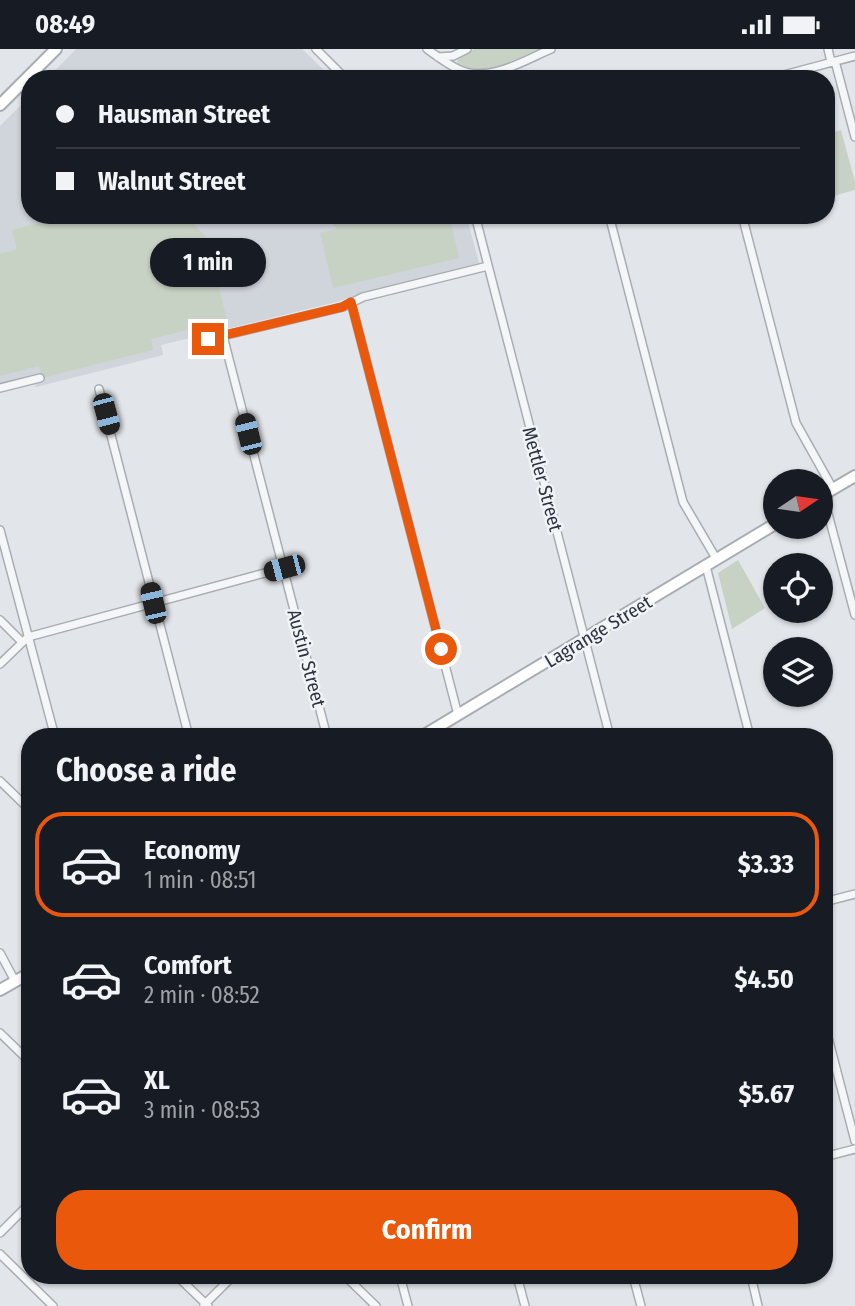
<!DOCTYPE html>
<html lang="en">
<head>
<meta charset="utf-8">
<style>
	:root { --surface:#171b24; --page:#242831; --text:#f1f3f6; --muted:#9ea1a6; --line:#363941; --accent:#ea580c }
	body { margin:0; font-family:"Fira Sans Condensed",sans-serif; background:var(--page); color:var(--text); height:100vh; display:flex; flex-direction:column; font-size:26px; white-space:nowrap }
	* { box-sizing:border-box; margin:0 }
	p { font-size:23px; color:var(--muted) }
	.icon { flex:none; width:38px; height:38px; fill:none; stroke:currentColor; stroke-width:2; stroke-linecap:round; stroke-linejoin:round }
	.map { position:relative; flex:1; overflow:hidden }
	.drawer { position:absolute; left:21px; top:679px; width:812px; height:556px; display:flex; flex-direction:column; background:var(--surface); border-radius:28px; box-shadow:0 2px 5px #0004 }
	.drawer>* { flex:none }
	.banner { position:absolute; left:21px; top:21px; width:814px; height:154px; border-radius:28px; box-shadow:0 2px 5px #0004; display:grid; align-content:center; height:154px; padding:0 35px; background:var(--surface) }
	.needle { width:46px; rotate:77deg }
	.tools { position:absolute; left:763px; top:420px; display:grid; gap:14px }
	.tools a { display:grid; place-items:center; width:70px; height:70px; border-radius:50%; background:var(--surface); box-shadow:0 2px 5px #0004; font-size:35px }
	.end { position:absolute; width:32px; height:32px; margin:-16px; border:9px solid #ea580c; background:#fff; box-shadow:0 0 0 4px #fff }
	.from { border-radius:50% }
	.bubble { position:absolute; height:49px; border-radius:24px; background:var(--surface); box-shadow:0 2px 5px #0004; font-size:23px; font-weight:700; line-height:49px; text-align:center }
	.car { position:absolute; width:21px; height:42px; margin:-21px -10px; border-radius:9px; box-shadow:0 0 5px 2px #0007; background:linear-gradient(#222 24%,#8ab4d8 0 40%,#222 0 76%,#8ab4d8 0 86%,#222 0) }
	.banner b { display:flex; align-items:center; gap:24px; height:66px; font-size:26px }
	.banner b+b { border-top:2px solid var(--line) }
	.banner i { width:18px; height:18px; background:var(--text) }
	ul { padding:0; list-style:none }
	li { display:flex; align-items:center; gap:21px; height:105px; margin:0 14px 10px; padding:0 21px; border:4px solid transparent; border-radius:28px }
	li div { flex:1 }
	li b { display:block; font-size:26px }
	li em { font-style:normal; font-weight:700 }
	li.current { border-color:var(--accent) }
	li>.icon { width:63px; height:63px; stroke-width:1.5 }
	h2 { padding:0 35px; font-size:32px; line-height:84px }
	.button { display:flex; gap:14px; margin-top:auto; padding:14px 35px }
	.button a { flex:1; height:80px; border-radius:28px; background:var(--accent); color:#fff; font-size:28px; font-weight:700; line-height:80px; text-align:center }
	.status { display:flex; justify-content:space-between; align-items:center; height:49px; padding:0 35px; background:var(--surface); direction:ltr }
	.status svg { height:19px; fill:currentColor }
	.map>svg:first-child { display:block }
	.built { fill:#d0d4db }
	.green { fill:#c8d2c4 }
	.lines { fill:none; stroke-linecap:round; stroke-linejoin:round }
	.street-casing { stroke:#a8acb3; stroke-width:10 }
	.secondary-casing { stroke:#a8acb3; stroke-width:14 }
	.street { stroke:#f4f6f8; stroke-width:7 }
	.secondary { stroke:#fff; stroke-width:10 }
	.route { stroke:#ea580c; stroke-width:9 }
	.labels { text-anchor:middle; stroke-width:5; stroke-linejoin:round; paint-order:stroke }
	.street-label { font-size:19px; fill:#2c333f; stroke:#f1f4f6 }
</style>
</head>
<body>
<div class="status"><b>08:49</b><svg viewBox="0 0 49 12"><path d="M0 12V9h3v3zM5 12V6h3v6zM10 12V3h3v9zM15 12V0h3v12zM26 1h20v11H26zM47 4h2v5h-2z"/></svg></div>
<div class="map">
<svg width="855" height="1257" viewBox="0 0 855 1257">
	<rect width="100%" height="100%" fill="#e2e5e9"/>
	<!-- built -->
	<path class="built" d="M 76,0 L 302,0 L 333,30 L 47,30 Z
		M 30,47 L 30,166 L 466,166 L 479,214 L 356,246 L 340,252 L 161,296 L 163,306 L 36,338 L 32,326 L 0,334 L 0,77 Z"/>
	<!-- green -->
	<path class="green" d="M 474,0 L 541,0 C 516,10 484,30 458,15 L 457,11 Z
		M 841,81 L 855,133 L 855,141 L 826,149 L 826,85 Z
		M 70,166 L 128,166 L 130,171 L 140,166 L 185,166 L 206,188 L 227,271 L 151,290 L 153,301 L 42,329 L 39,317 L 0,327 L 0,205 L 17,200 L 12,181 Z
		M 330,166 L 455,166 L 451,173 L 459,209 L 333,239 L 320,184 L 337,180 L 328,169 Z
		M 738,511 L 765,559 L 732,580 L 718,524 Z"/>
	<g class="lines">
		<!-- street casing -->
		<g class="street-casing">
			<path id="street" d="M 316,0 L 346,30
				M 427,0 C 437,7 448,16 460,21 C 489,34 525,11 551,0
				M 828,0 L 831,13
				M 438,8 L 453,7 L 467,0
				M 835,12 L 855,88
				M 769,30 L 855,7
				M 475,166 L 610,688
				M 609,166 L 683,453 L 717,511
				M 742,166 L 796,374 L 833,440
				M 351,253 L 458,666
				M 223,287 L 327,688
				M 197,293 L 343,258 L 363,248 L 488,217
				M 0,339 L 40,329
				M 99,340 L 189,688
				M 823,446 L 855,566
				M 0,481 L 55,688
				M 706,517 L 750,688
				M 0,571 L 22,593
				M 0,615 L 28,588 L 283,519
				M 0,732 L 30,761
				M 824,853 L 855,845
				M 0,904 L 15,932
				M 824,973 L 855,1092
				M 0,984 L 30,1013
				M 824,1108 L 855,1100
				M 0,1184 L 30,1154
				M 0,1205 L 53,1257
				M 177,1227 L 208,1257
				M 345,1227 L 376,1257
				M 400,1227 L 408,1257
				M 517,1227 L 525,1257
				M 633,1227 L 641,1257
				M 751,1227 L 758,1257
				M 204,1256 L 233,1227"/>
		</g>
		<!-- secondary casing -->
		<g class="secondary-casing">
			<path id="secondary" d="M 0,56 L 56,0
				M 821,447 L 855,427
				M 421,688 L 775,475
				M 0,941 L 30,924"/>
		</g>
		<!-- street -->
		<use href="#street" class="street"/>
		<!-- secondary -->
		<use href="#secondary" class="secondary"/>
	</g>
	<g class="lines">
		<!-- route -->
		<path class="route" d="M 208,290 L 342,258 L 351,253 L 441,600"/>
	</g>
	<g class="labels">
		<!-- street labels -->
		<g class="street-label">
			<text transform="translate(543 430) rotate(75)" y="7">Mettler Street</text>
			<text transform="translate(598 582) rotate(-31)" y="7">Lagrange Street</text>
			<text transform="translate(307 609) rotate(75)" y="7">Austin Street</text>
		</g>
	</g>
</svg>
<div class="tools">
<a><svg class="needle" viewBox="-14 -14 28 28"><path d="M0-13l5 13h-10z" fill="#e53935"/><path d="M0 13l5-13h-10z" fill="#9ea1a6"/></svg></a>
<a><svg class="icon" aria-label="locate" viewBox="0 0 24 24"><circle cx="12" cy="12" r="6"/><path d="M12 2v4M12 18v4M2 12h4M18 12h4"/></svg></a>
<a><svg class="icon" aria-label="layers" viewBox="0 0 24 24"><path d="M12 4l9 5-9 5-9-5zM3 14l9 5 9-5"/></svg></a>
</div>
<i class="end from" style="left:441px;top:600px"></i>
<i class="end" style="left:208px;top:290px"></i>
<div class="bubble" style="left:150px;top:189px;width:116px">1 min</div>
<i class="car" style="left:106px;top:365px;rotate:165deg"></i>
<i class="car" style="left:248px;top:385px;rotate:346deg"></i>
<i class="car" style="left:284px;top:519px;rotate:255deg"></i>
<i class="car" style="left:153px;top:554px;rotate:347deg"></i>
<div class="banner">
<b><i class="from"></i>Hausman Street</b>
<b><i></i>Walnut Street</b>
</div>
<section class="drawer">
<h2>Choose a ride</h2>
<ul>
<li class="current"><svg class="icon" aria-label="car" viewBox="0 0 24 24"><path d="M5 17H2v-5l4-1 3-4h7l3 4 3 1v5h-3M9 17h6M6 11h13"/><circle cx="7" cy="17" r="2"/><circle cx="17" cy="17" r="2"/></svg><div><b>Economy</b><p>1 min · 08:51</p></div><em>$3.33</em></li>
<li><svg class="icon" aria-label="car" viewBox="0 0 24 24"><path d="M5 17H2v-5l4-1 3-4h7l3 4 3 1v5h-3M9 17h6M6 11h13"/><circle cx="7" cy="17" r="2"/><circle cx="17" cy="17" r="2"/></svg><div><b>Comfort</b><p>2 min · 08:52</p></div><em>$4.50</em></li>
<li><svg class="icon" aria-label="car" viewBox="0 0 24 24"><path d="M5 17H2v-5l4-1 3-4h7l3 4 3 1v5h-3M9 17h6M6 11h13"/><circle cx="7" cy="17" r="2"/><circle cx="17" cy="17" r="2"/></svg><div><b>XL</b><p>3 min · 08:53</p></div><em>$5.67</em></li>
</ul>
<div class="button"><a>Confirm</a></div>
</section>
</div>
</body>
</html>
